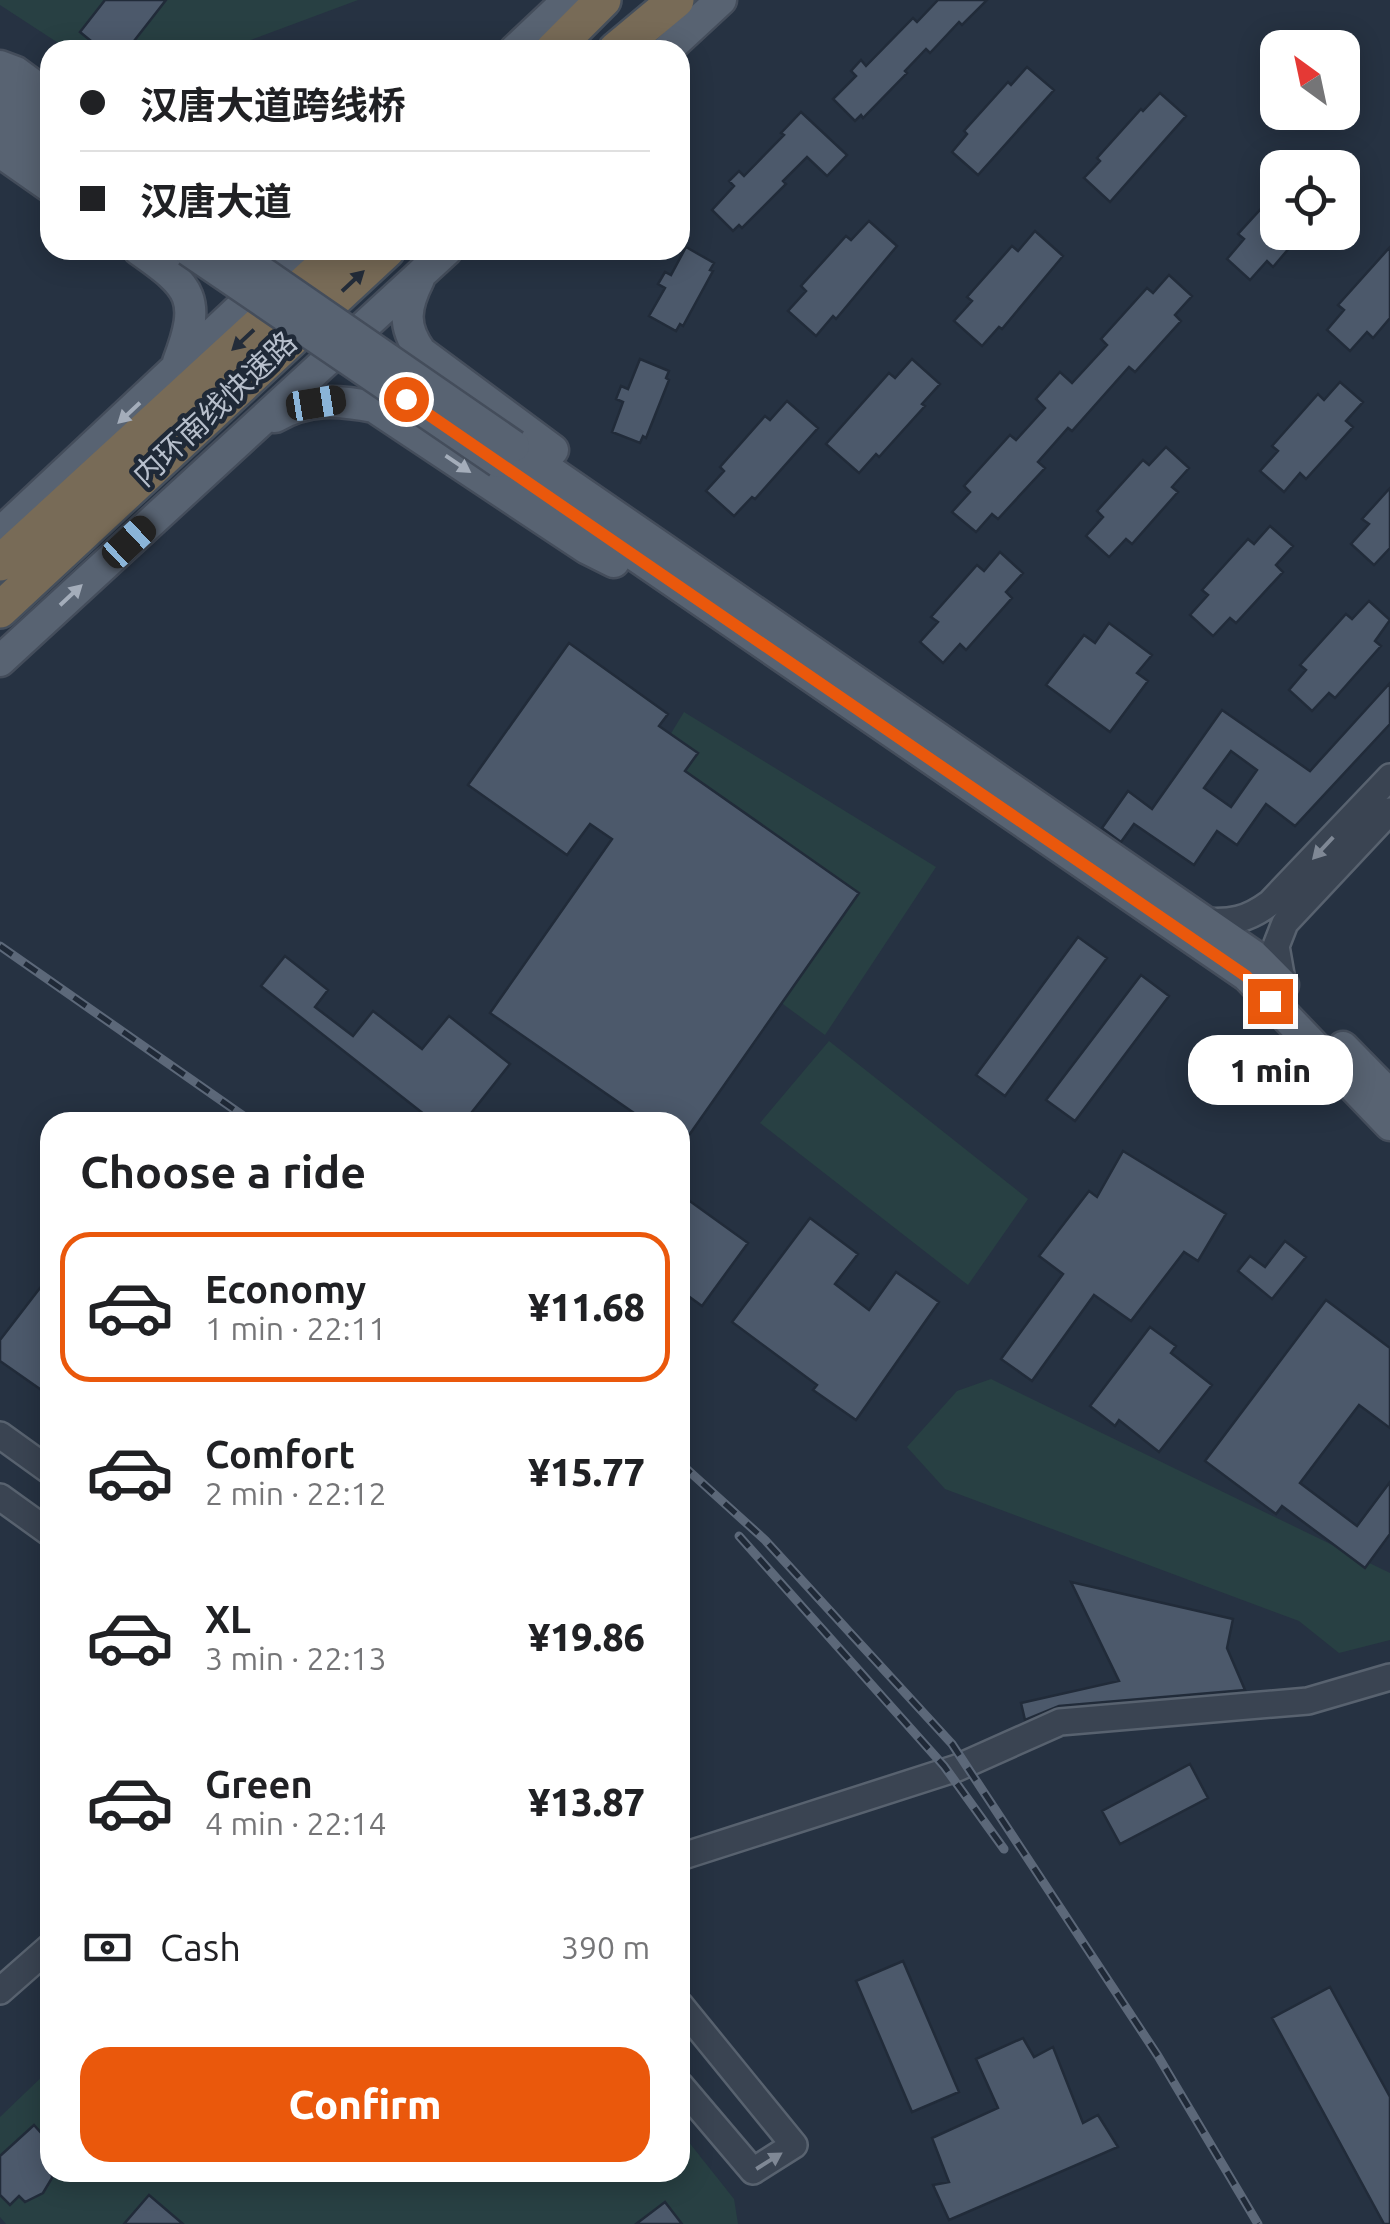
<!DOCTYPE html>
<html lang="en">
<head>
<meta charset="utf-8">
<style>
	:root { --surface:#fff; --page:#f6f6f6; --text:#202124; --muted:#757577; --line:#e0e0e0; --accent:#ea580c }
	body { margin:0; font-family:Ubuntu,"Noto Sans SC",sans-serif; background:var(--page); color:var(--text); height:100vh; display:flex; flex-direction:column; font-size:38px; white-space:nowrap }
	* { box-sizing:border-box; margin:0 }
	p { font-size:32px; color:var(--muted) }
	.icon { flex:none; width:55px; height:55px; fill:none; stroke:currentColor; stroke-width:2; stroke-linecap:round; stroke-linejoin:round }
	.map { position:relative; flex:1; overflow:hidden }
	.panel { position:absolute; left:40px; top:1112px; width:650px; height:1070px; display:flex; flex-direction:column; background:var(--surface); border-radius:30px; box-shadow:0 5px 25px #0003 }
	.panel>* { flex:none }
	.guide { position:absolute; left:40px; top:40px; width:650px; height:220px; border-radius:30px; box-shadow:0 5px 25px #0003; display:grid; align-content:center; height:220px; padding:0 40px; background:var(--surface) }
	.needle { width:65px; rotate:327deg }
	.controls { position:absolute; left:1260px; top:30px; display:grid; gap:20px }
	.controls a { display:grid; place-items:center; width:100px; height:100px; border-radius:20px; background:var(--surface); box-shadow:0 5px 25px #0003; font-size:50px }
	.end { position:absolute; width:45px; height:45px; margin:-22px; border:12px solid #ea580c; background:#fff; box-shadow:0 0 0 5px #fff }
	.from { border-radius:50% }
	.bubble { position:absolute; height:70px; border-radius:30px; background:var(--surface); box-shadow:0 5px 25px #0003; font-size:32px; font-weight:800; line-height:70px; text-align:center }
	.car { position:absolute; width:30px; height:60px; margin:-30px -15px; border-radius:12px; box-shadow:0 0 8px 2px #0007; background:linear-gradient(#222 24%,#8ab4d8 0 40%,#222 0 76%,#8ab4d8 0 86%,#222 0) }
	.guide b { display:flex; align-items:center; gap:35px; height:95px; font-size:38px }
	.guide b+b { border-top:2px solid var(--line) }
	.guide i { width:25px; height:25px; background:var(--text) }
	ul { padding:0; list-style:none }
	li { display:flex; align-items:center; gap:30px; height:150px; margin:0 20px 15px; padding:0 20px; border:5px solid transparent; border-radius:30px }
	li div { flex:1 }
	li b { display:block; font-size:38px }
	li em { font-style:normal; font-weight:800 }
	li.current { border-color:var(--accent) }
	li>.icon { width:90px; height:90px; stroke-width:1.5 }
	h2 { padding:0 40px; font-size:45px; line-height:120px }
	.pay { display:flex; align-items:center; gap:25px; height:110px; padding:0 40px; font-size:38px }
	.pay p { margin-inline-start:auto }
	.button { display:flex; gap:20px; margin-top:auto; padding:20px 40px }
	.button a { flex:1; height:115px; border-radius:30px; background:var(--accent); color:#fff; font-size:40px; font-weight:800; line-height:115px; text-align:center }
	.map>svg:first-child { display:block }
	.green { fill:#284043 }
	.building { fill:#4c596b; stroke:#212b39; stroke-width:2.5; fill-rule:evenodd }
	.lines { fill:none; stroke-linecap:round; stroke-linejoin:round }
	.minor-casing { stroke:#58626f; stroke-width:30 }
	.major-casing { stroke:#444d5b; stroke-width:35 }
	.highway-casing { stroke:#454f5c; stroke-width:40 }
	.minor { stroke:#3a4452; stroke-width:25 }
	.major { stroke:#586372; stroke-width:30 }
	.highway { stroke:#786b57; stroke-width:35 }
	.rail-casing { stroke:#5c6879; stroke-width:9 }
	.rail { stroke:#1f2937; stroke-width:5; stroke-dasharray:15; stroke-linecap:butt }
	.major-bridge-casing { stroke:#444d5b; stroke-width:35; stroke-linecap:butt }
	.major-bridge { stroke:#586372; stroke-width:30 }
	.oneway { fill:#232c39 }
	.oneway2 { fill:#a4adba }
	.oneway3 { fill:#7f8895 }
	.route { stroke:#ea580c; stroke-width:12 }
	.labels { text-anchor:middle; stroke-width:9; stroke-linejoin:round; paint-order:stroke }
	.street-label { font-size:30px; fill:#b7bfcc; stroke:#1f2937 }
</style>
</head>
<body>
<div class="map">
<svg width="1390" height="2224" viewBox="0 0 1390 2224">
	<rect width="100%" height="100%" fill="#263242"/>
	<!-- green -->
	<path class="green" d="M 0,0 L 358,0 L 224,50 L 69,50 L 0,5 Z
		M 684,712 L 936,867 L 825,1035 L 772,996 L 647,773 Z
		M 829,1041 L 1028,1199 L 968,1285 L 760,1123 Z
		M 991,1379 L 1390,1573 L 1390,1640 L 1339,1653 L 1299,1621 L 945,1489 L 907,1447 L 957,1391 Z
		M 50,2069 L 50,2172 L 680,2172 L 680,2131 L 734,2199 L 738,2224 L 6,2224 L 0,2217 L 0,2117 Z"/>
	<!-- building -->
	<path class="building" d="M 105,0 L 166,0 L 127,50 L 102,50 L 80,32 Z
		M 938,0 L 987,0 L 962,25 L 959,22 L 930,53 L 926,49 L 905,71 L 907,73 L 863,118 L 861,115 L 855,121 L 833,99 L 856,76 L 851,71 L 861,60 L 866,66 L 913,18 L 917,22 Z
		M 1027,67 L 1054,90 L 978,175 L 952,152 L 967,134 L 964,131 L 1008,82 L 1011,85 Z
		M 1160,93 L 1186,116 L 1110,202 L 1084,178 L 1100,161 L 1097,158 L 1141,109 L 1143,111 Z
		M 801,112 L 847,155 L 827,176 L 807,157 L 783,181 L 786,184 L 742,228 L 739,225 L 733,231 L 712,210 L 734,186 L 729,181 L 739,171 L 744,176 L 784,135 L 781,133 Z
		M 1278,190 L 1278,232 L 1303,232 L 1273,267 L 1267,261 L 1250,280 L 1227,259 L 1244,239 L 1238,234 Z
		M 869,221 L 897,246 L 836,319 L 833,316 L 816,336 L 788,311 L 806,291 L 801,286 L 846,236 L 851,240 Z
		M 1035,231 L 1063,256 L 1002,329 L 999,327 L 982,346 L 954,321 L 972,301 L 967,297 L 1012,246 L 1018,251 Z
		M 686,247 L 714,263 L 710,270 L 713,271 L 683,326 L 680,324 L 676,331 L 649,316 L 665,288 L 658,284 L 665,272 L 671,275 Z
		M 1390,247 L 1390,318 L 1373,338 L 1367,332 L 1350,351 L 1327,330 L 1344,310 L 1338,305 Z
		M 1169,275 L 1192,296 L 1175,315 L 1181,321 L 1135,372 L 1129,367 L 1072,431 L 1068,428 L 1038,462 L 1045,468 L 998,519 L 992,514 L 976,532 L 952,512 L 970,492 L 964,486 L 1010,435 L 1016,440 L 1045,408 L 1036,399 L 1060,372 L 1072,383 L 1107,345 L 1101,339 L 1147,288 L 1153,293 Z
		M 640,359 L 669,371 L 666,378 L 669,380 L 646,438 L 643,436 L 640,443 L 612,432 L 623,402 L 616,399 L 621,386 L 628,389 Z
		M 912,359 L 940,384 L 922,404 L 925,406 L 879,457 L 876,454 L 859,473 L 826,444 L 889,373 L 895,378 Z
		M 1340,382 L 1363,402 L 1346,421 L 1353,427 L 1306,479 L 1300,473 L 1284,492 L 1260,471 L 1278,451 L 1272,446 L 1318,394 L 1324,400 Z
		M 787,401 L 818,428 L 755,499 L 752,497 L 734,516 L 706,491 L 724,471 L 720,467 L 765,416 L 770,420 Z
		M 1166,447 L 1189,468 L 1172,487 L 1178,492 L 1132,544 L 1126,539 L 1109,557 L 1086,536 L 1103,517 L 1097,511 L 1143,460 L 1149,465 Z
		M 1390,488 L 1390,548 L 1374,565 L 1351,544 L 1369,524 L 1362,519 Z
		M 1270,526 L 1293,546 L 1276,565 L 1283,572 L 1236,623 L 1230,618 L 1213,636 L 1190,615 L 1208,595 L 1202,590 L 1248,539 L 1254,544 Z
		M 1000,552 L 1023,573 L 1006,592 L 1012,598 L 966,650 L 960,644 L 943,663 L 920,642 L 938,622 L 931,617 L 977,565 L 984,571 Z
		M 1369,601 L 1390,620 L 1375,641 L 1381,646 L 1335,698 L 1329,693 L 1312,711 L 1289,690 L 1306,670 L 1300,665 L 1346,614 L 1352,619 Z
		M 1109,623 L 1152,655 L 1137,673 L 1148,681 L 1110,732 L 1046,685 L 1084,635 L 1095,643 Z
		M 569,643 L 668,714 L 659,726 L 698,753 L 685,771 L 859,893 L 680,1148 L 680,1122 L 647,1122 L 490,1013 L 612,839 L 590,824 L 567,855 L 468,785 Z
		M 1390,683 L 1390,724 L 1295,826 L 1266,804 L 1237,845 L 1217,831 L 1194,865 L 1134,824 L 1121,842 L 1102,828 L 1128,791 L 1152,809 L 1222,710 L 1310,771 ZM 1231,751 L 1257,770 L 1231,807 L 1204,788 Z
		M 1078,937 L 1107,958 L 1005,1096 L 976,1075 Z
		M 285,956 L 328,990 L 315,1007 L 353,1036 L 373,1011 L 422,1049 L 449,1016 L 510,1064 L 464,1122 L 434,1122 L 261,986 Z
		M 1141,975 L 1169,996 L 1075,1121 L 1046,1100 Z
		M 1123,1151 L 1226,1214 L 1198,1261 L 1184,1252 L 1131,1321 L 1094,1295 L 1032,1381 L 1001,1359 L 1063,1274 L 1039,1256 L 1089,1191 L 1097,1197 Z
		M 680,1194 L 748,1243 L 702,1306 L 680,1290 Z
		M 810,1218 L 858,1254 L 835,1284 L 869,1310 L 896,1272 L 939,1302 L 856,1420 L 813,1390 L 817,1385 L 732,1322 Z
		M 1285,1241 L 1306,1257 L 1272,1299 L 1238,1271 L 1250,1256 L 1265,1267 Z
		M 50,1275 L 50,1396 L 0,1361 L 0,1340 Z
		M 1326,1300 L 1390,1348 L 1390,1428 L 1359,1405 L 1300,1483 L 1357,1526 L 1390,1482 L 1390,1534 L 1365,1568 L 1282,1506 L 1276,1514 L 1205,1461 Z
		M 1150,1327 L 1176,1346 L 1171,1353 L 1212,1385 L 1159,1452 L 1119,1420 L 1115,1426 L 1090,1406 Z
		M 1071,1582 L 1233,1619 L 1227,1648 L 1245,1690 L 1059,1706 L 1025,1720 L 1021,1703 L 1119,1681 Z
		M 1190,1764 L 1208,1798 L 1120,1844 L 1102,1811 Z
		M 903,1961 L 959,2092 L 912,2112 L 856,1981 Z
		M 1330,1987 L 1390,2097 L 1390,2224 L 1384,2224 L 1272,2018 Z
		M 1023,2038 L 1034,2057 L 1053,2047 L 1083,2123 L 1098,2115 L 1118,2147 L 949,2220 L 933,2185 L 949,2182 L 932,2138 L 998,2108 L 976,2059 Z
		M 34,2125 L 42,2134 L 50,2126 L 52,2178 L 43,2193 L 25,2202 L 19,2196 L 10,2205 L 0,2195 L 0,2156 Z
		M 149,2195 L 183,2224 L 124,2224 Z
		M 665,2202 L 682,2224 L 636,2224 Z"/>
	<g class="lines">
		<!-- minor casing -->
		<g class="minor-casing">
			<path id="minor" d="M 1203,921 C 1231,923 1247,920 1270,903 L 1390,777
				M 1283,986 L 1276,946 L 1285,923 L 1390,811
				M 0,1435 L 50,1471
				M 0,1497 L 50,1533
				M 680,1857 L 957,1768 L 1060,1722 L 1308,1701 L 1390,1677
				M 0,1991 L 50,1947
				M 680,2005 L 794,2145 L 753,2171 L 680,2085"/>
		</g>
		<!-- major casing -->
		<g class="major-casing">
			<path id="major" d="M 515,50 L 568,0
				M 667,50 L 721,0
				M 0,66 L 16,72 L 50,97
				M 0,89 L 50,125
				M 0,120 L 50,155
				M 0,152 L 50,187
				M 139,250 C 192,287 202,299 178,362
				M 419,279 C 405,307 402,326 421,352 L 553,450
				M 275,417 C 308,398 338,400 374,407 L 586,548 L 614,562
				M 514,446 L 1253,955 L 1283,985
				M 499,462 L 1247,976 L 1390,1125
				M 0,533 L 302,250
				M 0,661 L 447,250
				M 1343,1047 L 1390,1095"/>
		</g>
		<!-- highway casing -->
		<g class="highway-casing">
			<path id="highway" d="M 553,50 L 603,0
				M 616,50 L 676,0
				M 0,563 L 341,250
				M 0,610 L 387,250"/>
		</g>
		<!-- minor -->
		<use href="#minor" class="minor"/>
		<!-- major -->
		<use href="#major" class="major"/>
		<!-- highway -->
		<use href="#highway" class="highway"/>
		<!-- rail casing -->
		<g class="rail-casing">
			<path id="rail" d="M 0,946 L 252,1122
				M 680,1463 L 765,1540 L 952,1744 L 1158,2056 L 1258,2224
				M 739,1536 L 944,1766 L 1004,1849"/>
		</g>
		<!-- rail -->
		<use href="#rail" class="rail"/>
		<!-- major-bridge casing -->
		<g class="major-bridge-casing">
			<path id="major-bridge" d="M 188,250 L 499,462
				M 230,250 L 514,446"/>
		</g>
		<!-- major-bridge -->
		<use href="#major-bridge" class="major-bridge"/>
	</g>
	<!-- one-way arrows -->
	<defs><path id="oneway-solid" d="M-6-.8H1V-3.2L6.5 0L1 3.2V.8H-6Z" transform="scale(2.5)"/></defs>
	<g class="oneway">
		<use href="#oneway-solid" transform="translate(353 281) rotate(-43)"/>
		<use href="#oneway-solid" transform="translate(243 340) rotate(137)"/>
	</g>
	<g class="oneway2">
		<use href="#oneway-solid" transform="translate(129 413) rotate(137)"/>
		<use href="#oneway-solid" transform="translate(458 464) rotate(34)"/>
		<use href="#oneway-solid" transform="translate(71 595) rotate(-43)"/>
	</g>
	<g class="oneway3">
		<use href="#oneway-solid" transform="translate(1323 848) rotate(133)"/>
		<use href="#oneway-solid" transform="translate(769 2161) rotate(-32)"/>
	</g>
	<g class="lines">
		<!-- route -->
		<path class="route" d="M 406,399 L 1246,976 L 1270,1001"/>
	</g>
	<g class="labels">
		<!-- street labels -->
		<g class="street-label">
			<text transform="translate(215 409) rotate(-43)" y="10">内环南线快速路</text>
		</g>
	</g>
</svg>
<div class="controls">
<a><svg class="needle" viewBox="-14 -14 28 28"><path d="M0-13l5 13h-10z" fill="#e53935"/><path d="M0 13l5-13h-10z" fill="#757577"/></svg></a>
<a><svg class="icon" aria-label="locate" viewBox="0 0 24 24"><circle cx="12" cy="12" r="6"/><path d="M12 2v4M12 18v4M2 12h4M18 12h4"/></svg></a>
</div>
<i class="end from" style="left:406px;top:399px"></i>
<i class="end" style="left:1270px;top:1001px"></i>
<div class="bubble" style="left:1188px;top:1035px;width:165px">1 min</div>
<i class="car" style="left:316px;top:403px;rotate:81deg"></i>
<i class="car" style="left:129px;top:542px;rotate:47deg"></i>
<div class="guide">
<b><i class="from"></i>汉唐大道跨线桥</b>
<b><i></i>汉唐大道</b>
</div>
<section class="panel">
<h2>Choose a ride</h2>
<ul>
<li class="current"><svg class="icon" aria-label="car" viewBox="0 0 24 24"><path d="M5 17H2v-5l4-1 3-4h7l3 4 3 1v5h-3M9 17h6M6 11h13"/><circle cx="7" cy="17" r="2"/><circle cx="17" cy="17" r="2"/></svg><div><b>Economy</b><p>1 min · 22:11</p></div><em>¥11.68</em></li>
<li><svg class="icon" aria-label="car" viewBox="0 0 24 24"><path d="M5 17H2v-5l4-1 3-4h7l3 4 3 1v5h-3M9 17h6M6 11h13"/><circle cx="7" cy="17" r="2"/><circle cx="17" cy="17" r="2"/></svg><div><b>Comfort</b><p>2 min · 22:12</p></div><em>¥15.77</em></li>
<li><svg class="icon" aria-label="car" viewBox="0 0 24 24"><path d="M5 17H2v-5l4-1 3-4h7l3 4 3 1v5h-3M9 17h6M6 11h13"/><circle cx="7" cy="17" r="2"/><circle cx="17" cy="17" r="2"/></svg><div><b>XL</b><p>3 min · 22:13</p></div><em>¥19.86</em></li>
<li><svg class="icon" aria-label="car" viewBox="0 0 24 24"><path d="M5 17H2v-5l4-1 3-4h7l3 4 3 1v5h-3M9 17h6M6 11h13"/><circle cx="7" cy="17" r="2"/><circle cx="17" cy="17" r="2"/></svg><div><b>Green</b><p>4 min · 22:14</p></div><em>¥13.87</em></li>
</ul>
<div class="pay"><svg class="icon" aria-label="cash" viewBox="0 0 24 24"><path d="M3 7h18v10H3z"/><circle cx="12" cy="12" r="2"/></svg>Cash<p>390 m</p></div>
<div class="button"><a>Confirm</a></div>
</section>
</div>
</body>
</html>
